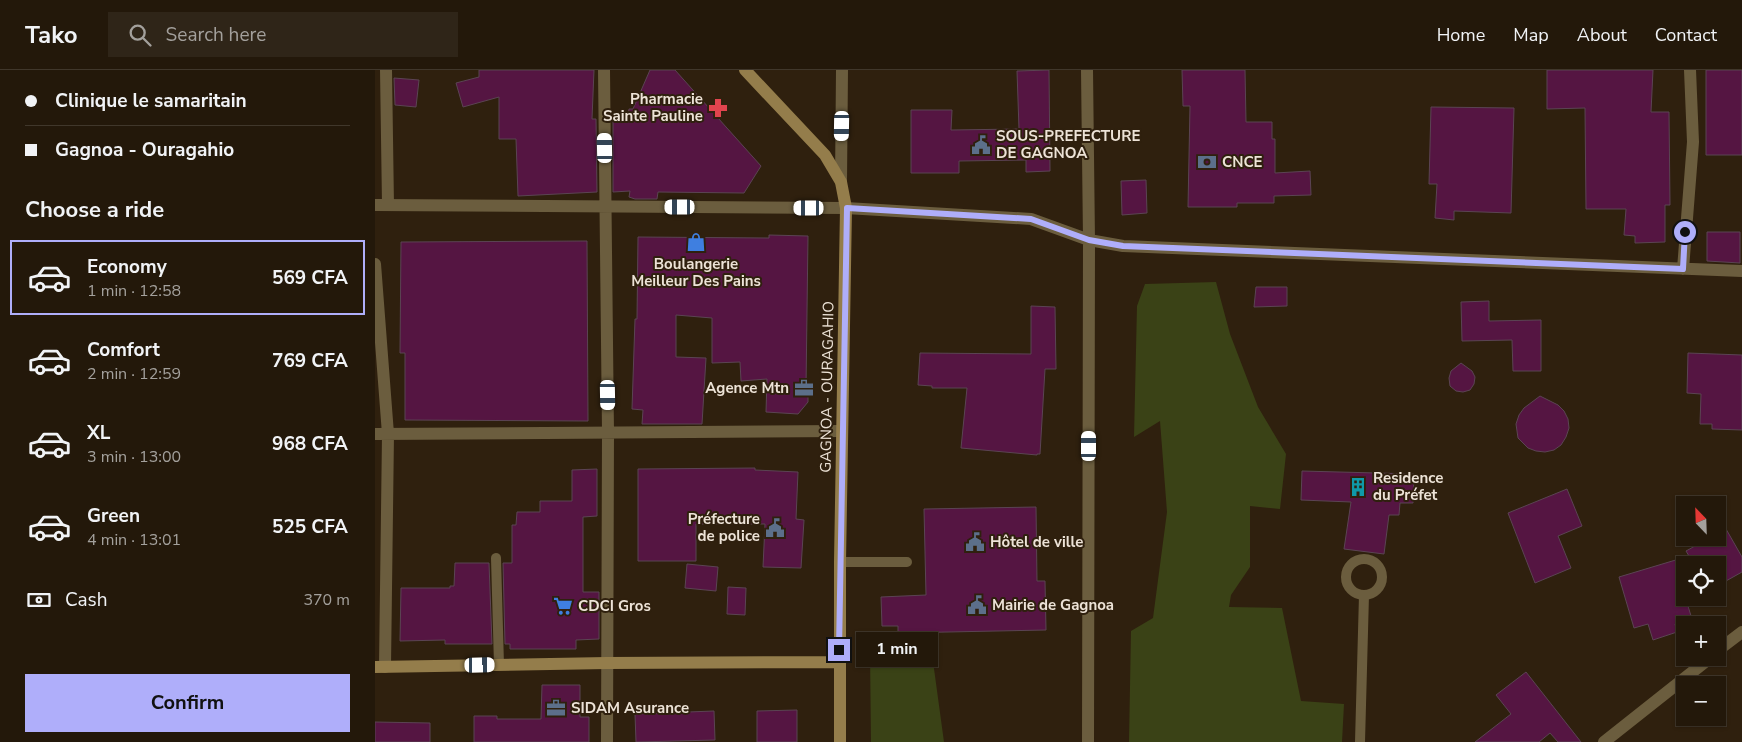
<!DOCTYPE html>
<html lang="en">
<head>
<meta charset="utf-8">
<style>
	:root { --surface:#23180a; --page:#2f2518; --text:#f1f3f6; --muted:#a3a09c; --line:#40372b; --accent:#afaefa }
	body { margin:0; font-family:"Nunito Sans",sans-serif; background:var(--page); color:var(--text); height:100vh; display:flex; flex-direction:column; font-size:19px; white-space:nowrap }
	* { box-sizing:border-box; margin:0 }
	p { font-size:16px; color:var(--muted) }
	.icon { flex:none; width:28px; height:28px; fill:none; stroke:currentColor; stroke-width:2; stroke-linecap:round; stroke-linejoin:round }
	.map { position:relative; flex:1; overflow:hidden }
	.sheet { display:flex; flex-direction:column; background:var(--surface); width:375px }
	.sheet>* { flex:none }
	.guide { display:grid; align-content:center; height:110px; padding:0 25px; background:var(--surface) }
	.needle { width:32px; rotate:337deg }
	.fabs { position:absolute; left:1301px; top:426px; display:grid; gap:10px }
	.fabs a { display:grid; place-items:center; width:50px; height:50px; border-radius:0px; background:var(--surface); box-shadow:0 1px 4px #0004,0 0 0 1px var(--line); font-size:25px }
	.end { position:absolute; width:22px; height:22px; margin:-11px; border:6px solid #afaefa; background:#111; box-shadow:0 0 0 2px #111 }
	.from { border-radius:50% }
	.bubble { position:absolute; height:35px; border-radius:0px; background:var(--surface); box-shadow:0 1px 4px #0004,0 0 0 1px var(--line); font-size:16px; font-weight:700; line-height:35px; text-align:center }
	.car { position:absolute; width:15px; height:30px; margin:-15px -8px; border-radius:6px; box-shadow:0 0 4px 1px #0007; background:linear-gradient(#fff 24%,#345 0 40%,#fff 0 76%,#345 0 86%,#fff 0) }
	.guide b { display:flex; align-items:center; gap:18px; height:48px; font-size:19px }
	.guide b+b { border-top:1px solid var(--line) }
	.guide i { width:12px; height:12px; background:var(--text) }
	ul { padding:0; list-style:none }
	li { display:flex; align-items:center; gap:15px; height:75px; margin:0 10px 8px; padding:0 15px; border:2px solid transparent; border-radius:0px }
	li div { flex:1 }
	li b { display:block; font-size:19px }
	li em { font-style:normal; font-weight:700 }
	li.on { border-color:var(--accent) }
	li>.icon { width:45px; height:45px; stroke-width:1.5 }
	h2 { padding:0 25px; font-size:22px; line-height:60px }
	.pay { display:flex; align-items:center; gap:12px; height:55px; padding:0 25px; font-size:19px }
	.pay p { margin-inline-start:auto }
	.action { display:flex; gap:10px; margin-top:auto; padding:10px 25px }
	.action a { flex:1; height:58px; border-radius:0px; background:var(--accent); color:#111; font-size:20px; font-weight:700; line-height:58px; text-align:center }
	header { display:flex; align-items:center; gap:30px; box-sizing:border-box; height:70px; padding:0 25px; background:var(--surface); border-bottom:1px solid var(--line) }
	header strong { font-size:24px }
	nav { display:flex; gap:28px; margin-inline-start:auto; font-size:18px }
	.search { width:350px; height:45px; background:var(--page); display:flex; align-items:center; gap:12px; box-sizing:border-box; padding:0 18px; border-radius:0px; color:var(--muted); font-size:19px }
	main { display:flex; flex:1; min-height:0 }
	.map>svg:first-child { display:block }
	.green { fill:#3a4216 }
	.building { fill:#551542; stroke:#5b4453 }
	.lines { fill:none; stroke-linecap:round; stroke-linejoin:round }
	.lane { stroke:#6b5d3e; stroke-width:10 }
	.street { stroke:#6b5d3e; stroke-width:12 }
	.secondary { stroke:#947d4b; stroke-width:12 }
	.route { stroke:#afaefa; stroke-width:6 }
	.labels { text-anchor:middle; stroke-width:4; stroke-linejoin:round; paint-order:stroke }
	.poi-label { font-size:15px; font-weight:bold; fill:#ede3d7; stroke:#2f200e; text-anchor:start }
	.street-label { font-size:15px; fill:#ede3d7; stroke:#2f200e }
</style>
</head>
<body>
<header>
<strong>Tako</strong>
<div class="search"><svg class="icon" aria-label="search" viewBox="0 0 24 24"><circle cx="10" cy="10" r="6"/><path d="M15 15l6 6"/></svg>Search here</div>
<nav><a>Home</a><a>Map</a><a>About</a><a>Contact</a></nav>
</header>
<main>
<section class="sheet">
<div class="guide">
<b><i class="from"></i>Clinique le samaritain</b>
<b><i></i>Gagnoa - Ouragahio</b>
</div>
<h2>Choose a ride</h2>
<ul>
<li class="on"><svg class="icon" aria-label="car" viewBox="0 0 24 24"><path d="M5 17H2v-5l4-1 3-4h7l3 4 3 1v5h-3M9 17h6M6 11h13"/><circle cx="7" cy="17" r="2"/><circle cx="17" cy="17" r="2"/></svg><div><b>Economy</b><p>1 min · 12:58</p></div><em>569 CFA</em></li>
<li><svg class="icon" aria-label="car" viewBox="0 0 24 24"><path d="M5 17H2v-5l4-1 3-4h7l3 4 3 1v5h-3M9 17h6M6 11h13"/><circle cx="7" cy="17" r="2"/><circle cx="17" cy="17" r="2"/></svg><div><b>Comfort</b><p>2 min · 12:59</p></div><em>769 CFA</em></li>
<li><svg class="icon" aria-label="car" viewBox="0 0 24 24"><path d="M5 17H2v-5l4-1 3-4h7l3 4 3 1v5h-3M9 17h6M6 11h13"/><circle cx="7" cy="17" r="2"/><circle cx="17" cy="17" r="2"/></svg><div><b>XL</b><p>3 min · 13:00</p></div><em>968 CFA</em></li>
<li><svg class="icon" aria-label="car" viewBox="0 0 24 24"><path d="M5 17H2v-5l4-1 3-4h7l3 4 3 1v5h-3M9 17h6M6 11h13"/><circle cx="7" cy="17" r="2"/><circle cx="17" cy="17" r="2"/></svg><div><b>Green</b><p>4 min · 13:01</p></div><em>525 CFA</em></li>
</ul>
<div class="pay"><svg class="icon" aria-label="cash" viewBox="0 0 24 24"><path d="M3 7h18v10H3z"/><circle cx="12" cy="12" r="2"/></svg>Cash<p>370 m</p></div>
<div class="action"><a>Confirm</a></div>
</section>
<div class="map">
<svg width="1367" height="672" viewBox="0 0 1367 672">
	<rect width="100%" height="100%" fill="#2f200e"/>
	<!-- green -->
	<path class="green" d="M 841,212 L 855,264 L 883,337 L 911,384 L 905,439 L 875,436 L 875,497 L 856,525 L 854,537 L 907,538 L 926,631 L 969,634 L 967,672 L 754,672 L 756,561 L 778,548 L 792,442 L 785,351 L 759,367 L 762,236 L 770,214 Z
		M 495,582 L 557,584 L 569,672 L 496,672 Z"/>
	<!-- building -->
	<path class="building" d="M 104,0 L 219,0 L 217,49 L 221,49 L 222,122 L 143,126 L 141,69 L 124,69 L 124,27 L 88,37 L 81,13 L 104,7 Z
		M 275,0 L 300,0 L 386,96 L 369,123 L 283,122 L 282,129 L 260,129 L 254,127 L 255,121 L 238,122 L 238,48 L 253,47 L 254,39 L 258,39 Z
		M 674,0 L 675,101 L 651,102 L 651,90 L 584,91 L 584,103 L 536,103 L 536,40 L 577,40 L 576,60 L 644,59 L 642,1 Z
		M 807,0 L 870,0 L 871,52 L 897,52 L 897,69 L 900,69 L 900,103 L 935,101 L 936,125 L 899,126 L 899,133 L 862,133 L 862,137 L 813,137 L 815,36 L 808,36 Z
		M 1172,0 L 1278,0 L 1276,42 L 1294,42 L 1295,135 L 1290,135 L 1290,172 L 1260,173 L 1260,166 L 1249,165 L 1251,139 L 1211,139 L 1210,38 L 1172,39 Z
		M 1331,0 L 1367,0 L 1367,85 L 1331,85 Z
		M 19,8 L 44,10 L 41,37 L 20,35 Z
		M 1056,37 L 1139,38 L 1136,143 L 1079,141 L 1079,150 L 1060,148 L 1062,114 L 1054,114 Z
		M 771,110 L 772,143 L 747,145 L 746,111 Z
		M 1332,162 L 1365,162 L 1365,193 L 1332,191 Z
		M 394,165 L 433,166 L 431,318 L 433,318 L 433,332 L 423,344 L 391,342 L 392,309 L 366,311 L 365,292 L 337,293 L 337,248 L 301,245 L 301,287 L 331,288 L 327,354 L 267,354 L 268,340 L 257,339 L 260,249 L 262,249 L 263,167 L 394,168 Z
		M 212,171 L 213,351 L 30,350 L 30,283 L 25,283 L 26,172 Z
		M 881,217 L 912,217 L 912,236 L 879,237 Z
		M 1114,231 L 1114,251 L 1166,250 L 1166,301 L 1138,301 L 1137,270 L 1087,271 L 1086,232 Z
		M 656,236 L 680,237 L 681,299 L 670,299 L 665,384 L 662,384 L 662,385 L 586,378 L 592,318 L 557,318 L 557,316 L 543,315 L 545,283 L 656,284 Z
		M 1313,283 L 1367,285 L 1367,360 L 1337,359 L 1337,354 L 1325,354 L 1326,324 L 1312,323 Z
		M 1086,293 L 1097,301 L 1100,307 L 1099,314 L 1095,320 L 1088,322 L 1081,321 L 1075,316 L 1074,308 L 1076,301 Z
		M 1165,326 L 1183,335 L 1189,341 L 1193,349 L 1194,358 L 1191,367 L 1186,375 L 1179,380 L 1170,382 L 1161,381 L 1153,378 L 1143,368 L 1141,354 L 1144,345 L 1149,338 Z
		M 380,398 L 380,400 L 423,402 L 421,449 L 429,450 L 426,498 L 388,497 L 390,454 L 321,454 L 321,491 L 263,491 L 263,399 Z
		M 222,399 L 222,446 L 208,447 L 208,522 L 224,522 L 224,569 L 201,570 L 201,579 L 135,579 L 135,574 L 130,574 L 128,493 L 137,493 L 137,455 L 141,455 L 142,442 L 165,442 L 165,431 L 197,431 L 197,400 Z
		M 927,401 L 1039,404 L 1038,433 L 1025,433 L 1024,445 L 1014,445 L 1009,484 L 969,479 L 976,432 L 926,430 Z
		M 1192,419 L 1207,456 L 1183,466 L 1196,498 L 1160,513 L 1133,443 Z
		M 661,437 L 662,511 L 670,511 L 671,560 L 523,563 L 523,556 L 507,556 L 506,527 L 551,525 L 549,439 Z
		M 1351,459 L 1367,487 L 1367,502 L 1342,516 L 1342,495 L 1310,495 L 1310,528 L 1322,528 L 1312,533 L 1317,549 L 1300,554 L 1302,562 L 1278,570 L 1273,554 L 1259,558 L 1244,507 L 1314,486 L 1311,481 L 1320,476 L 1315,468 L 1342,468 L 1342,464 Z
		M 80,493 L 114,493 L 117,574 L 70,574 L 70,570 L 25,571 L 26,518 L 75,518 L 75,516 L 79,516 Z
		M 312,494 L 343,497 L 341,521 L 310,518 Z
		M 353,517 L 371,518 L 370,545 L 352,544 Z
		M 1151,602 L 1206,672 L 1183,672 L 1175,663 L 1164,672 L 1100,672 L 1136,644 L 1121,625 Z
		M 167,615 L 205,615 L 205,647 L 214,647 L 214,672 L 99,672 L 99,646 L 122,646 L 122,649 L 166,649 Z
		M 422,640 L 422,672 L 382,672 L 382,641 Z
		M 339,641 L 340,670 L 261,672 L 260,644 Z
		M 0,652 L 55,653 L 55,672 L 0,672 Z"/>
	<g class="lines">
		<!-- lane -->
		<path class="lane" d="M 121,488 L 124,595
			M971 507a18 18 0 1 1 36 0a18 18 0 1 1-36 0Z
			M 465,492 L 532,492
			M 985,672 L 989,525"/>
		<!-- street -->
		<path class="street" d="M 11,0 L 13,135
			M 229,0 L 233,362 L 232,672
			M 712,0 L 714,170 L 713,672
			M 466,112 L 467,0
			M 0,135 L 471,138 L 656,149 L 714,170 L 748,176 L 1367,201
			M 0,194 L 13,364 L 10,597
			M 1308,199 L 1318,72 L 1315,0
			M 0,364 L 467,361
			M 1342,581 L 1367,562
			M 1229,672 L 1335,588"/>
		<!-- secondary -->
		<path class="secondary" d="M 370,0 L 450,85 L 466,112 L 471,138 L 465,492 L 465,672
			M 0,597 L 232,593 L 464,592"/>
	</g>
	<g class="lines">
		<!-- route -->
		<path class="route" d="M 464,580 L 472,138 L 656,149 L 714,170 L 748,176 L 1308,199 L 1310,162"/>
	</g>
	<!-- icons -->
	<defs>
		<g id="pharmacy-bare" transform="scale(1.5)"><path d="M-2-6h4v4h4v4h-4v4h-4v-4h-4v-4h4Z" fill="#e0444e" stroke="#2f200e" stroke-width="2.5" paint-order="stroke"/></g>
		<g id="civic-bare" transform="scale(1.5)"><path d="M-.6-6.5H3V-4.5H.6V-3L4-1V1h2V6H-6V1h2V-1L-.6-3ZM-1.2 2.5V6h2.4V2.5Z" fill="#5c6f8a" stroke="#2f200e" stroke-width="2.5" paint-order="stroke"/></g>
		<g id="bank-bare" transform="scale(1.5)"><path d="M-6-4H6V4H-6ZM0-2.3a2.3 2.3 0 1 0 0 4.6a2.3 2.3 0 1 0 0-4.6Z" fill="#5c6f8a" stroke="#2f200e" stroke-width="2.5" paint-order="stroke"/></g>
		<g id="shop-bare" transform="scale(1.5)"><path d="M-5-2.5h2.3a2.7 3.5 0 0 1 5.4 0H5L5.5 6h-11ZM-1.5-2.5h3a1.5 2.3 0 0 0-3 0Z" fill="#3f7fe0" stroke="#2f200e" stroke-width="2.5" paint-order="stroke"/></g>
		<g id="office-bare" transform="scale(1.5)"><path d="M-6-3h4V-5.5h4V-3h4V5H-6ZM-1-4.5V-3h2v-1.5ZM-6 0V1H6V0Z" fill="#5c6f8a" stroke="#2f200e" stroke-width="2.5" paint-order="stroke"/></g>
		<g id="building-bare" transform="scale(1.5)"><path d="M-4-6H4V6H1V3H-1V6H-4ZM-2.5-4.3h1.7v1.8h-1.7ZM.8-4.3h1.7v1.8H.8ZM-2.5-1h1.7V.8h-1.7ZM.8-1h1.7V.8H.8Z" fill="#0f9aa8" stroke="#2f200e" stroke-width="2.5" paint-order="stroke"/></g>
		<g id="supermarket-bare" transform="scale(1.5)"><path d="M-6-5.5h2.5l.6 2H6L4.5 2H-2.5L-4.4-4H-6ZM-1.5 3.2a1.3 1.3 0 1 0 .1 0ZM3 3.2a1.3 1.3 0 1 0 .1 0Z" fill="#3f7fe0" stroke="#2f200e" stroke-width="2.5" paint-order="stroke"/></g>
	</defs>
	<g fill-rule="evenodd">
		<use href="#pharmacy-bare" x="343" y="38"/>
		<use href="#civic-bare" x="606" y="75"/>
		<use href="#bank-bare" x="832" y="92"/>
		<use href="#shop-bare" x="321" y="172"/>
		<use href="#office-bare" x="429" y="318"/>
		<use href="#building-bare" x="983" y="417"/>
		<use href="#civic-bare" x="400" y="458"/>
		<use href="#civic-bare" x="600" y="472"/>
		<use href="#civic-bare" x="602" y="535"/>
		<use href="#supermarket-bare" x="188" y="536"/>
		<use href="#office-bare" x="181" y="638"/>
	</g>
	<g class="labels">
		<!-- poi labels -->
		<g class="poi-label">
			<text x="328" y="34" text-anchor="end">Pharmacie<tspan x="328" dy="17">Sainte Pauline</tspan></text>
			<text x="621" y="71">SOUS-PREFECTURE<tspan x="621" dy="17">DE GAGNOA</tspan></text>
			<text x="847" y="97">CNCE</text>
			<text x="321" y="199" text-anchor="middle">Boulangerie<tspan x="321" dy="17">Meilleur Des Pains</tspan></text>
			<text x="414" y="323" text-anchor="end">Agence Mtn</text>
			<text x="998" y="413">Residence<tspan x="998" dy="17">du Préfet</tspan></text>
			<text x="385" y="454" text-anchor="end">Préfecture<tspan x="385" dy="17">de police</tspan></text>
			<text x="615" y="477">Hôtel de ville</text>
			<text x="617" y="540">Mairie de Gagnoa</text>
			<text x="203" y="541">CDCI Gros</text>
			<text x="196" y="643">SIDAM Asurance</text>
		</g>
		<!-- street labels -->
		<g class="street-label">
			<text transform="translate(452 317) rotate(-89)" y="5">GAGNOA - OURAGAHIO</text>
		</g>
	</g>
</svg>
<div class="fabs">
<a><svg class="needle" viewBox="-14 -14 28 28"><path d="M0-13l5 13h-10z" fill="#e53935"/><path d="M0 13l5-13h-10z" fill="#a3a09c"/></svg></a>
<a><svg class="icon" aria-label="locate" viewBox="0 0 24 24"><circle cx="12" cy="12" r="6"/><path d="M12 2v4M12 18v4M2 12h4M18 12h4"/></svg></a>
<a>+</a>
<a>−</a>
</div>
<i class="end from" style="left:1310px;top:162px"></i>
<i class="end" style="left:464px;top:580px"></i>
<div class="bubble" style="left:481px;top:562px;width:82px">1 min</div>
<i class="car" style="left:467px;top:56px;rotate:181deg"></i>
<i class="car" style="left:230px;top:78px;rotate:359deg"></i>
<i class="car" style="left:305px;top:137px;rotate:270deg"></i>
<i class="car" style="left:434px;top:138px;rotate:270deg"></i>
<i class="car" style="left:233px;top:325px;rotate:179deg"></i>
<i class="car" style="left:714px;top:376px;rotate:0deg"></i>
<i class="car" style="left:105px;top:595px;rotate:89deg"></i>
</div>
</main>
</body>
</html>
